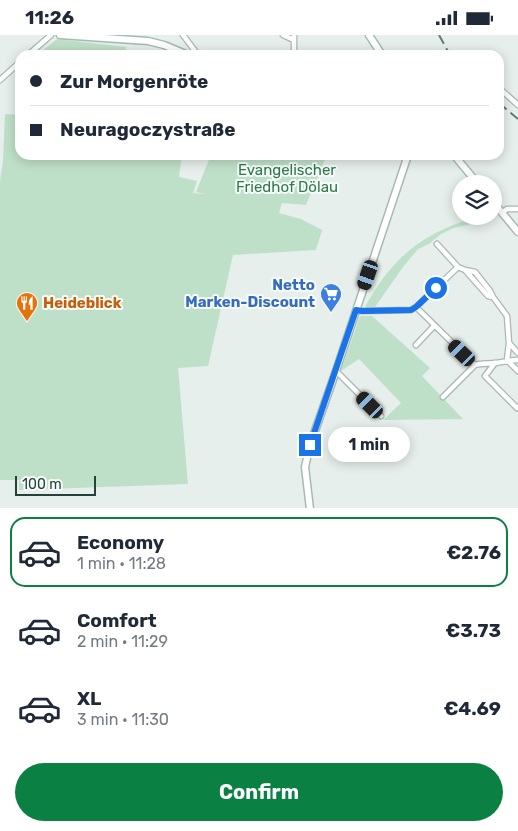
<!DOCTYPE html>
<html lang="en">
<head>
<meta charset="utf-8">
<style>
	:root { --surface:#fff; --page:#f6f6f7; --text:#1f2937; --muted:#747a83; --line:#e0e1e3; --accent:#0b8043 }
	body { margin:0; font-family:Rubik,sans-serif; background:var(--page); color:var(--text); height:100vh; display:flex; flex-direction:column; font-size:19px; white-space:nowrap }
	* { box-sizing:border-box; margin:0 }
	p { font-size:16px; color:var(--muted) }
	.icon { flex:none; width:28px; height:28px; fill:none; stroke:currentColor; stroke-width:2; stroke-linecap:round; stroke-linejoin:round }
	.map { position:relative; height:473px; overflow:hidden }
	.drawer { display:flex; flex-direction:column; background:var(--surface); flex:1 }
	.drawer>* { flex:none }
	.top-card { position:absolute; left:15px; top:15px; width:489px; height:110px; border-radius:15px; box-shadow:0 2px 12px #0003; display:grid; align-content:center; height:110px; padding:0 15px; background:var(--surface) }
	.tools { position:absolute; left:452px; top:140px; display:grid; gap:10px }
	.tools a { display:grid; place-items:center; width:50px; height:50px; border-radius:50%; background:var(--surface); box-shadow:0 2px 12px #0003; font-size:25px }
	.scale { position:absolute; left:15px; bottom:12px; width:81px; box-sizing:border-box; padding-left:5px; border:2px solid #24423a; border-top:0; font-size:14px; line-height:18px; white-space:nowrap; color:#24423a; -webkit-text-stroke:4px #f7fbf9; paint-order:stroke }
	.end { position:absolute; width:22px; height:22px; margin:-11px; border:6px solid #1a73e8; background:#fff; box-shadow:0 0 0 2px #fff }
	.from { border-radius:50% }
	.bubble { position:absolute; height:35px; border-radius:18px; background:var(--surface); box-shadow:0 2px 12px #0003; font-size:16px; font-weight:700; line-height:35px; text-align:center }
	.car { position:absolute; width:15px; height:30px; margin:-15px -8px; border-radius:6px; box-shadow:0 0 4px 1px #0007; background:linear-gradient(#222 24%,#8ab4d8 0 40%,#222 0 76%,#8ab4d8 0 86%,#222 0) }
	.top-card b { display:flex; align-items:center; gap:18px; height:48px; font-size:19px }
	.top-card b+b { border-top:1px solid var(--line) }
	.top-card i { width:12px; height:12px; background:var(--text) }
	ul { padding:9px 0 0; list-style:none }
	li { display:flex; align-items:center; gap:15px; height:70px; margin:0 10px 8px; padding:0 5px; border:2px solid transparent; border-radius:15px }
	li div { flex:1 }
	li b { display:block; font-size:19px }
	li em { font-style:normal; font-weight:700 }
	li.current { border-color:var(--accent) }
	li>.icon { width:45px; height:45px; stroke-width:1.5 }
	.cta { display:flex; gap:10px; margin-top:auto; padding:10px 15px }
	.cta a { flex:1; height:58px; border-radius:30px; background:var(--accent); color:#fff; font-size:20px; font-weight:700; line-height:58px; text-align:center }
	.status { display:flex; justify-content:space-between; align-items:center; height:35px; padding:0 25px; background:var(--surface); direction:ltr }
	.status svg { height:14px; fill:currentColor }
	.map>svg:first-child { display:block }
	.green { fill:#bfe0c8 }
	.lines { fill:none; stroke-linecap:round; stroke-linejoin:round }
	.street-casing { stroke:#a8b8b2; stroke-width:7 }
	.secondary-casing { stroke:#a4bbb3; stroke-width:9 }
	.street { stroke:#fff; stroke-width:4.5 }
	.secondary { stroke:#fff; stroke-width:6 }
	.rail { stroke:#5f7d75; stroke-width:2; stroke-dasharray:10 5; stroke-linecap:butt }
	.route { stroke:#1a73e8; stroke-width:6 }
	.labels { text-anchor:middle; stroke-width:4; stroke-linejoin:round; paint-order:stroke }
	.park-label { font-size:15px; fill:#2d7a4b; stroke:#f7fbf9 }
	.shop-label { font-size:15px; font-weight:bold; fill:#366cbe; stroke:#f7fbf9; text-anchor:end }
	.food-label { font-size:15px; font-weight:bold; fill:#c56008; stroke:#f7fbf9; text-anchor:start }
</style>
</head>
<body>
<div class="status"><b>11:26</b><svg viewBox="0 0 49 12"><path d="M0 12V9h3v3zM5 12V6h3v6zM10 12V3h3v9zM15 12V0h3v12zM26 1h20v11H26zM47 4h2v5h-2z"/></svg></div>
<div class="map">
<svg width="518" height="474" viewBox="0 0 518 474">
	<rect width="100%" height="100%" fill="#e6efeb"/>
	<!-- green -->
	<path class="green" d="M 57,4 L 126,12 L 125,20 L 37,20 Z
		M 20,75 L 20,120 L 182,120 L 179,142 L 197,146 L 193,158 L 205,159 L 196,157 L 211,120 L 323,120 L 326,122 L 306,170 L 282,168 L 279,178 L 301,184 L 322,195 L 316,215 L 233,220 L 208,331 L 178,333 L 188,449 L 19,455 L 19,445 L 0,445 L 0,146 L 3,126 L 5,79 L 19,80 Z
		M 495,177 L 496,179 L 495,182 L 489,185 L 454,193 L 441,199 L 429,209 L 418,214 L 403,232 L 375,272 L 365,272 C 391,224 421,199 473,183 L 473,181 L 494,181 L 494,178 Z
		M 360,281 L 372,281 L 430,333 L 422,341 L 463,384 L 383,385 L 401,368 L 359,324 L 341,336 Z"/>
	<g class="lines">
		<!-- street casing -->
		<g class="street-casing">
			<path id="street" d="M 183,0 L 198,20
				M 283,0 L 294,5
				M 294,0 L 294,20
				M 28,20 L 51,0
				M 0,45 L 20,27
				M 499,53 L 518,70
				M 502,178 L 507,174 L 518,174
				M 437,209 L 458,232
				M 465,235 L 475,237 L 490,256 L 493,262
				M 416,272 L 475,330 C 482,328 489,329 496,328 C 504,327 510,325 518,325
				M 357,275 L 362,276 L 411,275 L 416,272 L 458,232 L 465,235 L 488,261 L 493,262 L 507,281 L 509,308 L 507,325
				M 509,308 L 518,318
				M 416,310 L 434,291
				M 507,325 L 518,336
				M 495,328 L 485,341 L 517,373 L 518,372
				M 336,336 L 381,381
				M 443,362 L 475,330"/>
		</g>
		<!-- secondary casing -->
		<g class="secondary-casing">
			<path id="secondary" d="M 60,0 L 148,6 L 164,10 L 188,20
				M 369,0 L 382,20
				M 454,120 L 478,149
				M 494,168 L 518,197
				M 310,474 L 305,432 L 310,410 L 336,336 L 408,120"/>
		</g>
		<!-- street -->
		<use href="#street" class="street"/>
		<!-- secondary -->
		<use href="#secondary" class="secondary"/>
		<!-- rail -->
		<path class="rail" d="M 439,0 L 450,20
			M 499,68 L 518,84"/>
	</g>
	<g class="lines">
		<!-- route -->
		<path class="route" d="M 310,410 L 356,275 L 362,276 L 411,275 L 416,272 L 436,253"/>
	</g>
	<!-- icons -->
	<defs>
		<g id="supermarket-pin" transform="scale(1.125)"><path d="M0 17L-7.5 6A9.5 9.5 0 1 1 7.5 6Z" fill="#3f7fe0" stroke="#f7fbf9"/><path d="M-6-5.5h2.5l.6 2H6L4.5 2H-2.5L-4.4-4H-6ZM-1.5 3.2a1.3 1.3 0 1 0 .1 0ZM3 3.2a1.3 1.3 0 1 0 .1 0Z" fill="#fff"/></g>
		<g id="restaurant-pin" transform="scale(1.125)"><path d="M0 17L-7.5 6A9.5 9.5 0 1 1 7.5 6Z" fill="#e8710a" stroke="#f7fbf9"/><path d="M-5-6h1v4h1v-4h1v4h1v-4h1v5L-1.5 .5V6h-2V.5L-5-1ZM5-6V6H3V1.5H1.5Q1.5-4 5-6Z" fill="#fff"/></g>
	</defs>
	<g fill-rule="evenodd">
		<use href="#supermarket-pin" x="331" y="259"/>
		<use href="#restaurant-pin" x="27" y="268"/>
	</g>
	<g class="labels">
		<!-- park labels -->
		<g class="park-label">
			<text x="287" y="140">Evangelischer<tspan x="287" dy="17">Friedhof Dölau</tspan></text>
		</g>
		<!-- shop labels -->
		<g class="shop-label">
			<text x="315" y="255">Netto<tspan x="315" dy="17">Marken-Discount</tspan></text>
		</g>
		<!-- food labels -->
		<g class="food-label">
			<text x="43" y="273">Heideblick</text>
		</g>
	</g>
</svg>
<div class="tools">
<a><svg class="icon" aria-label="layers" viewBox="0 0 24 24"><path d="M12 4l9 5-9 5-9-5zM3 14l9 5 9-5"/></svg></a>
</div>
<div class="scale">100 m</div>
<i class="end from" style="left:436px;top:253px"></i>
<i class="end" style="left:310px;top:410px"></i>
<div class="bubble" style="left:328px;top:392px;width:82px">1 min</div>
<i class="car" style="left:368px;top:240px;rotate:199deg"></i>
<i class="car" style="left:462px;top:318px;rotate:314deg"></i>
<i class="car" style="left:370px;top:370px;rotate:315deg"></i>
<div class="top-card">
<b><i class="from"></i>Zur Morgenröte</b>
<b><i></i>Neuragoczystraße</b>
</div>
</div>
<section class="drawer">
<ul>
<li class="current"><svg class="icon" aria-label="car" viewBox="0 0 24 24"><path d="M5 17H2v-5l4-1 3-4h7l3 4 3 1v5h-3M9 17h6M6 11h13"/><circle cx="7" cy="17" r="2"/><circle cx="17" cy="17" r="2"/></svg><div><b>Economy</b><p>1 min · 11:28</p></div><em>€2.76</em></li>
<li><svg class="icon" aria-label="car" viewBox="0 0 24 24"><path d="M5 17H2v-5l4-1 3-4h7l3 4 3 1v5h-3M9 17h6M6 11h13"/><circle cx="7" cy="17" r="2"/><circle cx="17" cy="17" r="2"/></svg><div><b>Comfort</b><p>2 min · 11:29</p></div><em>€3.73</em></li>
<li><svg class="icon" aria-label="car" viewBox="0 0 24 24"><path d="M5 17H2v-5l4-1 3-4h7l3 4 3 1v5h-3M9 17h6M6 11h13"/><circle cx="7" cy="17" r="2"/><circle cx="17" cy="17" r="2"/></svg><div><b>XL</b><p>3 min · 11:30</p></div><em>€4.69</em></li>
</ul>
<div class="cta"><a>Confirm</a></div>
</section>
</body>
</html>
